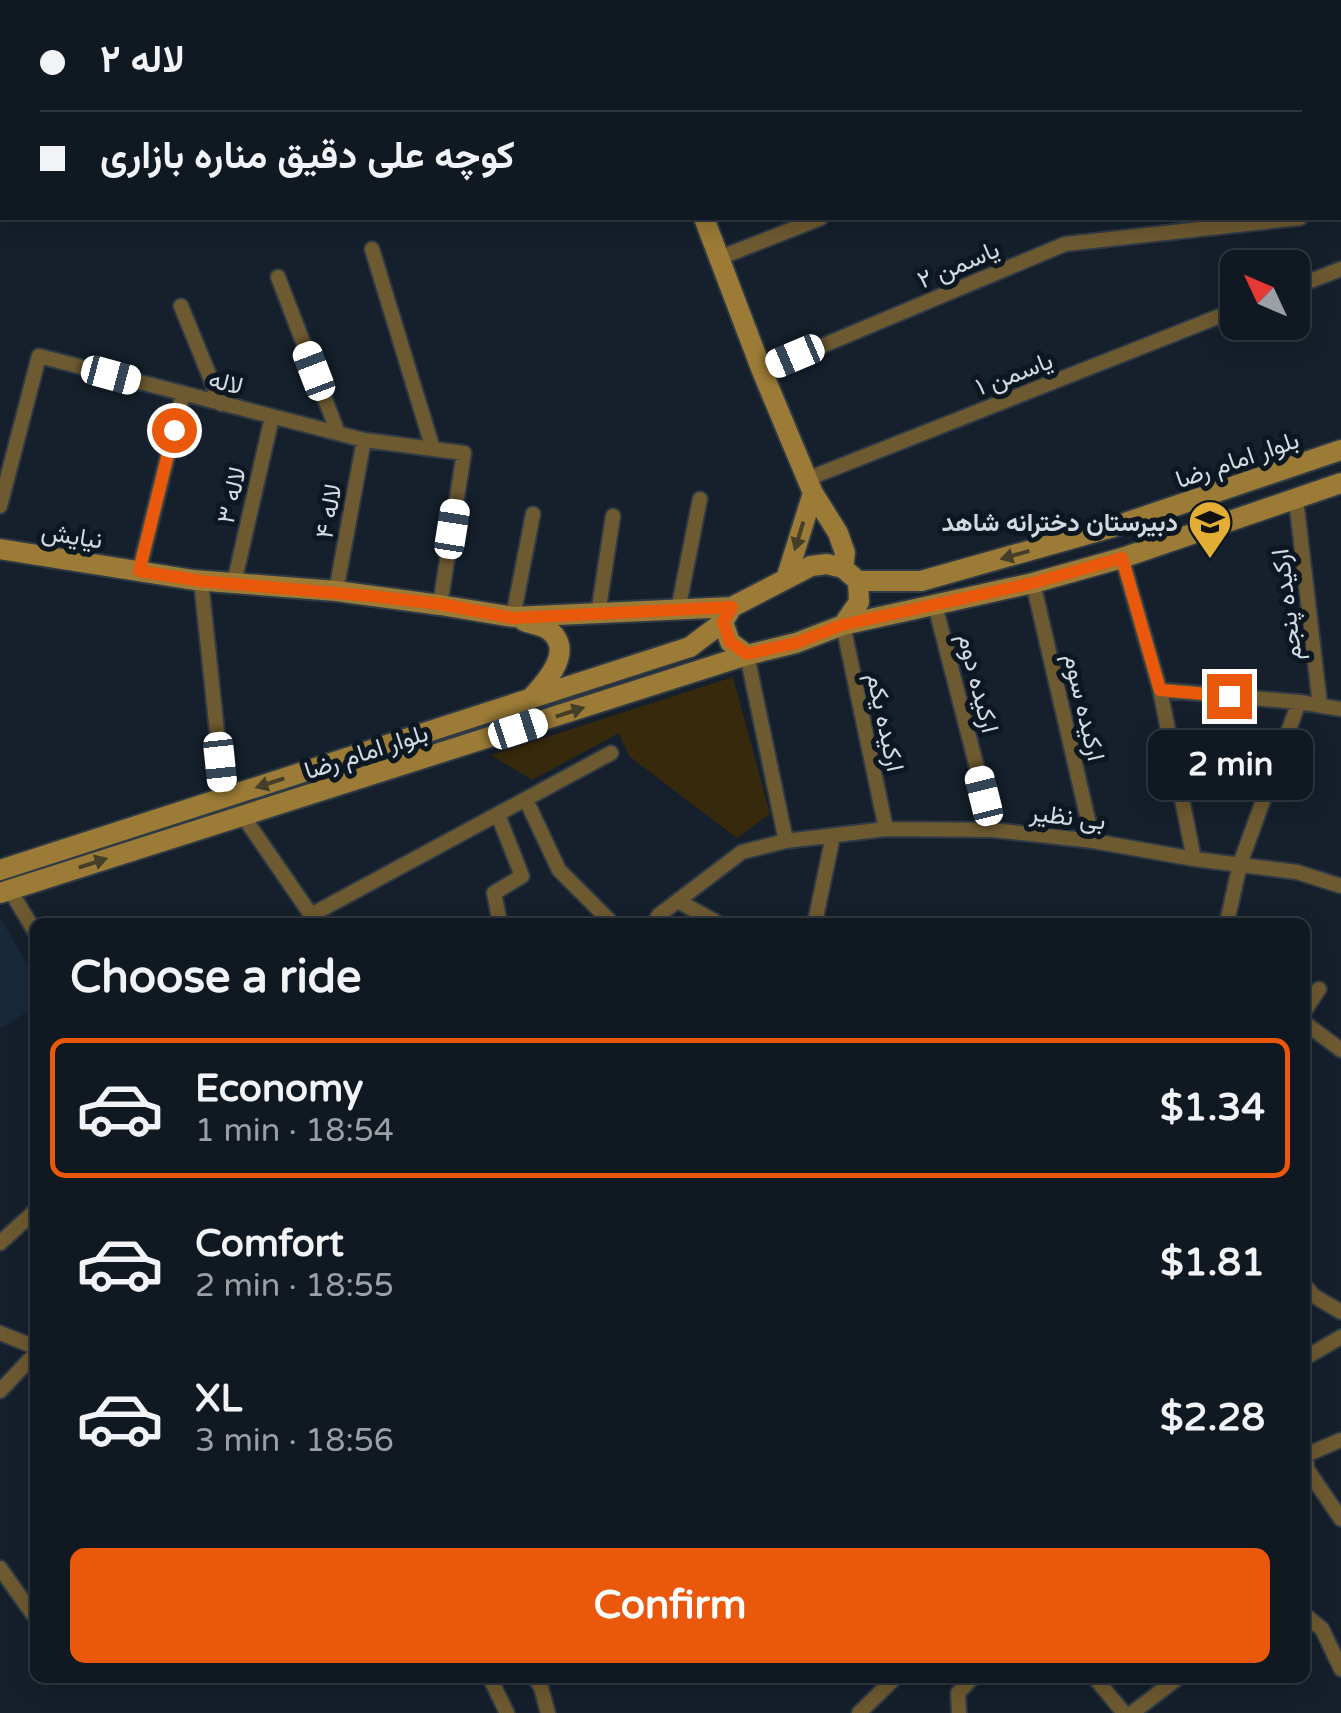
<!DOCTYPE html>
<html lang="en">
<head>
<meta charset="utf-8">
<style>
	:root { --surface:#101821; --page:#19212a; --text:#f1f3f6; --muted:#9ca0a5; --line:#30373f; --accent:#ea580c }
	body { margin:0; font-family:"Varela Round",Vazirmatn,sans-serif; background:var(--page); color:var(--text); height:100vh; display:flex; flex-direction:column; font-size:38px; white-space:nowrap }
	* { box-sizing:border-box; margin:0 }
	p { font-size:32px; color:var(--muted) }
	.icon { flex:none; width:55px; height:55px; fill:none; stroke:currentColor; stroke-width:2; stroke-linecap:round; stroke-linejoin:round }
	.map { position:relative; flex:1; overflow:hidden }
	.drawer { position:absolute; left:30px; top:918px; width:1280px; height:765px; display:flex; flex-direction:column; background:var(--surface); border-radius:15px; box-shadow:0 5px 25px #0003,0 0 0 2px var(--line) }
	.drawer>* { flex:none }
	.top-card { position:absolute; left:0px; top:0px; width:1342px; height:220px; box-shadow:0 5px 25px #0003,0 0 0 2px var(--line); display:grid; align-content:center; height:220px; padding:0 40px; background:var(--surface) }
	.needle { width:65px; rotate:314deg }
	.fabs { position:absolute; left:1220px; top:250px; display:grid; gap:20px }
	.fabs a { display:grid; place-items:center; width:90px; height:90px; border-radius:15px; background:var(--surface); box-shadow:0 5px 25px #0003,0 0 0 2px var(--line); font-size:50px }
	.end { position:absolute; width:45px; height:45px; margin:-22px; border:12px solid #ea580c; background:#fff; box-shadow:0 0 0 5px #fff }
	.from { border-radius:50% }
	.bubble { position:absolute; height:70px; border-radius:15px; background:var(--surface); box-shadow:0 5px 25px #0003,0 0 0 2px var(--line); font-size:32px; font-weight:700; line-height:70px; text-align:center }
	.car { position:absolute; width:30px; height:60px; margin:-30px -15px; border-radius:12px; box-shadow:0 0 8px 2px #0007; background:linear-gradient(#fff 24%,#345 0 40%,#fff 0 76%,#345 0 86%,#fff 0) }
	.top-card b { display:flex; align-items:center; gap:35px; height:95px; font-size:38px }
	.top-card b+b { border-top:2px solid var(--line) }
	.top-card i { width:25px; height:25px; background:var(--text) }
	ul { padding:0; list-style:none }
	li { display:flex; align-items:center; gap:30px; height:140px; margin:0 20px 15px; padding:0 20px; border:5px solid transparent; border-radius:15px }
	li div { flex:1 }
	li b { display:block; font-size:38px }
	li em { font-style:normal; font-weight:700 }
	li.active { border-color:var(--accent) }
	li>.icon { width:90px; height:90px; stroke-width:1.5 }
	h2 { padding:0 40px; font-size:45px; line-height:120px }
	.primary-button { display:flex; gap:20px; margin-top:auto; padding:20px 40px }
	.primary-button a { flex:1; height:115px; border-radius:15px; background:var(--accent); color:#fff; font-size:40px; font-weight:700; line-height:115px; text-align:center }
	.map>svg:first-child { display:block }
	.built { fill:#1a2939 }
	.green { fill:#37290b }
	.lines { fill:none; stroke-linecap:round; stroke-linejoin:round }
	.street-casing { stroke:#2f3a45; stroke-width:18 }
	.secondary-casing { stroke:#2f3a45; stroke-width:24 }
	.street { stroke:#6e5a31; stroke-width:14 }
	.secondary { stroke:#9b7b36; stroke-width:20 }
	.oneway { fill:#453f2a }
	.route { stroke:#ea580c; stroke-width:12 }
	.labels { text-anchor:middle; stroke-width:10; stroke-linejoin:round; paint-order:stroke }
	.street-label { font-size:25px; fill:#d1d9e1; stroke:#0c1722 }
	.poi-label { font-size:25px; font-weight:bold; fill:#d1d9e1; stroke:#0c1722; text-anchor:end }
</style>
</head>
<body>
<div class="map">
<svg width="1341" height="1713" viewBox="0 0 1341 1713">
	<rect width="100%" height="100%" fill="#15202c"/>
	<!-- built -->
	<path class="built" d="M 0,918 L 35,977 L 35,1007 L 0,1029 Z"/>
	<!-- green -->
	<path class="green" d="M 733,677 L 770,814 L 737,838 L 629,756 L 619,733 L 532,780 L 491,755 Z"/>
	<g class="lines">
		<!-- street casing -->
		<g class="street-casing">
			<path id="street" d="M 1101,0 L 1102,2
				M 1215,0 L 1216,2
				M 1038,2 L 1044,0
				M 1340,72 L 1341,72
				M 1340,212 L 1341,212
				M 372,249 L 433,449
				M 719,258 L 821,218
				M 278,277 L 338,433
				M 1292,288 L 1341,269
				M 181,306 L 221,404
				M 762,371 L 1065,244 L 1300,218
				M 807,479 L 1238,309
				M 1296,499 L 1320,705
				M 0,506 L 39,356 L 364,440 L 464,453 L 440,605
				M 1122,558 L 1160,690 L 1194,859
				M 139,571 L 183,394
				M 201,581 L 224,798
				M 234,583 L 272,417
				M 1033,583 L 1093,841
				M 336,591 L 364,440
				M 935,605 L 993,830
				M 678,610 L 700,499
				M 598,614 L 613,516
				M 513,617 L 533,514
				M 843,625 L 886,829
				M 747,655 L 786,841
				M 1160,690 L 1299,702 L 1341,709
				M 526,800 L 559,870 L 609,920 L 606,922
				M 498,815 L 522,876 L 494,893 L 499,918
				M 243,816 L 316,922
				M 10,890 L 35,932
				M 678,901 L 716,922
				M 311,915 L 611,753
				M 655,922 L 659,915 L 742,852 L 786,841 L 886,829 L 993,830 L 1093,841 L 1194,859 L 1297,872 L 1341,886
				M 815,922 L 833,836
				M 1227,922 L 1240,864 L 1299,702
				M 1305,1010 L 1319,989
				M 1305,1023 L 1341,1050
				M 0,1243 L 35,1211
				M 1305,1286 L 1314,1296 L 1341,1312
				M 0,1333 L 35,1347
				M 1305,1358 L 1341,1337
				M 0,1391 L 35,1354
				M 1305,1447 L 1307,1469 L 1341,1519
				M 1306,1455 L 1341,1440
				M 0,1568 L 32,1613
				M 1305,1615 L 1322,1629 L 1341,1669
				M 490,1678 L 507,1713
				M 535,1678 L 541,1687 L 548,1713
				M 1095,1678 L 1124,1713
				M 859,1713 L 895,1678
				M 959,1713 L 958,1693 L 972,1678
				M 1132,1713 L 1178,1678"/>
		</g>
		<!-- secondary casing -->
		<g class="secondary-casing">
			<path id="secondary" d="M 702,2 L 703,0
				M 704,218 L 762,371 L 813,493 L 838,533 L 845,553 L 843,568
				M 0,549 L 194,580 L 336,591 L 440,605 L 513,617 L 732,607
				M 786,579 L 813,493
				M 858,581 L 921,581 L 1113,527 L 1341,450
				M 524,621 C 531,624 541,625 547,629 C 576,648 548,680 532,697
				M 843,625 L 1033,583 L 1122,558 L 1341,483
				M 0,870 L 690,647 L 723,622
				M 0,893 L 747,655 L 796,643 L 843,625 L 859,602 L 858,581 L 843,568 L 827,564 L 811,566 L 732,607 L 723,622 L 730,642 L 747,655"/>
		</g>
		<!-- street -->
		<use href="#street" class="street"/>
		<!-- secondary -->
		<use href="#secondary" class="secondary"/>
	</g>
	<!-- one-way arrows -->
	<defs><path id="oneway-solid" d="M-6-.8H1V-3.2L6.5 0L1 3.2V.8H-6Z" transform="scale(2.5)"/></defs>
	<g class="oneway">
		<use href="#oneway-solid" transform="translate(799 536) rotate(107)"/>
		<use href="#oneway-solid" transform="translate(1015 555) rotate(164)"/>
		<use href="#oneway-solid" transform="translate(570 712) rotate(-18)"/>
		<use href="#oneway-solid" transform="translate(270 783) rotate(162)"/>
		<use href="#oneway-solid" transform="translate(93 863) rotate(-18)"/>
	</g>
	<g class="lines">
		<!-- route -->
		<path class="route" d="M 174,430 L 139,571 L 201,581 L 371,596 L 440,604 L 513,618 L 732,607 L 723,622 L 730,642 L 747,654 L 796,643 L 842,625 L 1033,583 L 1122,558 L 1160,690 L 1229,696"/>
	</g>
	<!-- icons -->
	<defs>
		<g id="school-pin" transform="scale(2.25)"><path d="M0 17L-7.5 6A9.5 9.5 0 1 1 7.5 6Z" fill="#e2af34" stroke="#0c1722"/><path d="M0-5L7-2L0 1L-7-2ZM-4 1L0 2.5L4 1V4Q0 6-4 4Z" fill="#111"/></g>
	</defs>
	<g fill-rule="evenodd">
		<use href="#school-pin" x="1210" y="522"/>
	</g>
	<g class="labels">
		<!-- street labels -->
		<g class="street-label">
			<text transform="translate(958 264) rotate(-23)" y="9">یاسمن ۲</text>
			<text transform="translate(1014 373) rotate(-21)" y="9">یاسمن ۱</text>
			<text transform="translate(226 382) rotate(14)" y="9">لاله</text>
			<text transform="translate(1237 459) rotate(-19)" y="9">بلوار امام رضا</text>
			<text transform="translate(231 495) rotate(-77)" y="9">لاله ۳</text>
			<text transform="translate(328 511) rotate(-80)" y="9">لاله ۴</text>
			<text transform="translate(72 535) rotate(9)" y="9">نیایش</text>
			<text transform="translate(1286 605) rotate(-97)" y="9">ارکیده پنجم</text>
			<text transform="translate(979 683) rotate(76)" y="9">ارکیده دوم</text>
			<text transform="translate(1085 707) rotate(77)" y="9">ارکیده سوم</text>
			<text transform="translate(886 722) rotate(78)" y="9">ارکیده یکم</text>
			<text transform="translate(366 751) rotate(-18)" y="9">بلوار امام رضا</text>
			<text transform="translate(1068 816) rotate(7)" y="9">بی نظیر</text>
		</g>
		<!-- poi labels -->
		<g class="poi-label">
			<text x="1178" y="531">دبیرستان دخترانه شاهد</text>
		</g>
	</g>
</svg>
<div class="fabs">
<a><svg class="needle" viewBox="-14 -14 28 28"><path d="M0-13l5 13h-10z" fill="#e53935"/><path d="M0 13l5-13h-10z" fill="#9ca0a5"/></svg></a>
</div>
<i class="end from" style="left:174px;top:430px"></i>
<i class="end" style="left:1229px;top:696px"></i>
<div class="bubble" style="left:1148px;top:730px;width:165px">2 min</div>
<i class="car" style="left:795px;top:356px;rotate:247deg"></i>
<i class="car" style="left:314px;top:371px;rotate:339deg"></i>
<i class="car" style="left:111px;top:375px;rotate:105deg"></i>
<i class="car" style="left:452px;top:529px;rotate:9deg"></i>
<i class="car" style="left:518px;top:729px;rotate:72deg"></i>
<i class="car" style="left:220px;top:762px;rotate:174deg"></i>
<i class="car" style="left:984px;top:796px;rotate:346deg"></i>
<div class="top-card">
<b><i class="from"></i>لاله ۲</b>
<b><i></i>کوچه علی دقیق مناره بازاری</b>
</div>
<section class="drawer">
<h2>Choose a ride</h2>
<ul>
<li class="active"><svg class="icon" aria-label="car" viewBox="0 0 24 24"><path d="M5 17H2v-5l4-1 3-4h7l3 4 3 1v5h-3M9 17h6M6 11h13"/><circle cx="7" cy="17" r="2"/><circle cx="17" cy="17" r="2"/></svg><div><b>Economy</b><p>1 min · 18:54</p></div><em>$1.34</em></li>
<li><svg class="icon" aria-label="car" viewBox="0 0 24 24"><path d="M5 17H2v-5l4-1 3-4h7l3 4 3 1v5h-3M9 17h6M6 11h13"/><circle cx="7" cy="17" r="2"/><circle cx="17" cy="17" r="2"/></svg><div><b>Comfort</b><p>2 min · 18:55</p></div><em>$1.81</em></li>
<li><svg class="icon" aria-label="car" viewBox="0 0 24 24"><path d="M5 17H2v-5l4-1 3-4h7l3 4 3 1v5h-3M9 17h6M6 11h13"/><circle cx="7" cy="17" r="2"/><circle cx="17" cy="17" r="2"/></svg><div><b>XL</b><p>3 min · 18:56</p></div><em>$2.28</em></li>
</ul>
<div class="primary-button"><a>Confirm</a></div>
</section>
</div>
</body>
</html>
